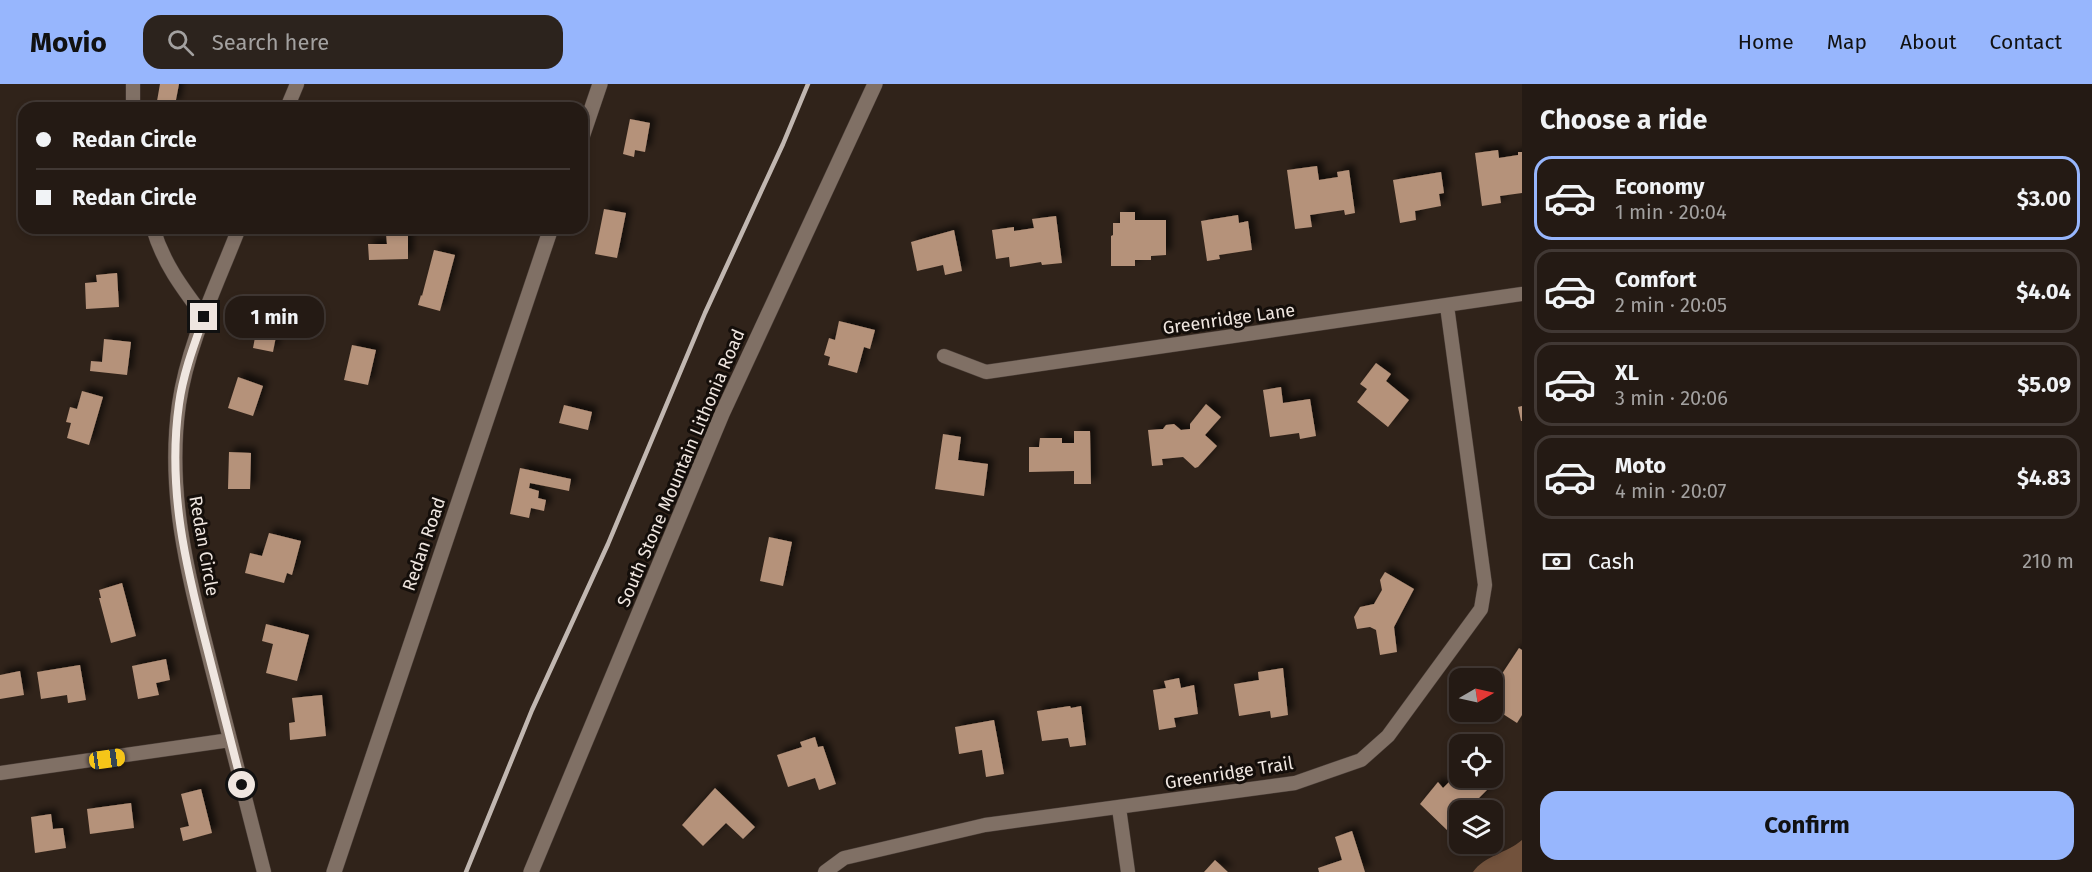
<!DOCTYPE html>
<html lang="en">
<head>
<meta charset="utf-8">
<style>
	:root { --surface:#241a14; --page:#2c231d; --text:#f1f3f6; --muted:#a3a1a0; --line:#413834; --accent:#97b6fd }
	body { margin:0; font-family:"Fira Sans",sans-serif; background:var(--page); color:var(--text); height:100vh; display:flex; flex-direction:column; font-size:22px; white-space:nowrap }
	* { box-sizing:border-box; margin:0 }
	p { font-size:20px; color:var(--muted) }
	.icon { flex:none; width:33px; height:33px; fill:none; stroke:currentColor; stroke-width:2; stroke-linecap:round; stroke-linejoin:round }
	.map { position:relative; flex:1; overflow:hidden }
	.side { display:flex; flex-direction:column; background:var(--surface); width:570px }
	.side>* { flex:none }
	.banner { position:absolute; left:18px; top:18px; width:570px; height:132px; border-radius:18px; box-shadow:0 3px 9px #0003,0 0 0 2px var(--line); display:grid; align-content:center; height:132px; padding:0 18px; background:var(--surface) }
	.needle { width:39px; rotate:81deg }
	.buttons { position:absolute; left:1449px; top:584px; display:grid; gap:12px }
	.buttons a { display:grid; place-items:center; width:54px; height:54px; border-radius:12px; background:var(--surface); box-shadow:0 3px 9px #0003,0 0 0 2px var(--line); font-size:30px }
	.end { position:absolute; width:27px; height:27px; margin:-14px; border:8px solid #efe6e0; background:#111; box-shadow:0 0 0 3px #111 }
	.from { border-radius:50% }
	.bubble { position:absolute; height:42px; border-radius:18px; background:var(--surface); box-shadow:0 3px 9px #0003,0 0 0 2px var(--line); font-size:20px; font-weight:700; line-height:42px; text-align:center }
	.car { position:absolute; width:18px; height:36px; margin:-18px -9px; border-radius:8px; box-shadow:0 0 4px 2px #0007; background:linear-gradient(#f5c518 24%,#345 0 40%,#f5c518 0 76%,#345 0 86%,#f5c518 0) }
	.banner b { display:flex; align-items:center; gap:21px; height:57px; font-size:22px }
	.banner b+b { border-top:2px solid var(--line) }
	.banner i { width:15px; height:15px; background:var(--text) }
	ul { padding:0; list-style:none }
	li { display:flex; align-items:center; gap:18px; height:84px; margin:0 12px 9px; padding:0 6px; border:3px solid var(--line); border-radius:18px }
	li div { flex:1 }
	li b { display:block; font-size:22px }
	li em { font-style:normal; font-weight:700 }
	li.active { border-color:var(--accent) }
	li>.icon { width:54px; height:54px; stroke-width:1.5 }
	h2 { padding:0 18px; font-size:27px; line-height:72px }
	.pay { display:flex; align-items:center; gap:15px; height:66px; padding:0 18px; font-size:22px }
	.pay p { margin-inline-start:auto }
	.button { display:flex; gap:12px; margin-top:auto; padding:12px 18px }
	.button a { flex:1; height:69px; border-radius:18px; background:var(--accent); color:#111; font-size:24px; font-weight:700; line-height:69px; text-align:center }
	header { display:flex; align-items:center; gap:36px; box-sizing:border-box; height:84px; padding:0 30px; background:var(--accent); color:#111 }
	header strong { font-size:28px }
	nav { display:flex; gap:33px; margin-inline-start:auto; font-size:21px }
	.search { width:420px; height:54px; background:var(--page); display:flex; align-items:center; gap:15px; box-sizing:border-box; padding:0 21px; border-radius:18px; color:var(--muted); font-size:22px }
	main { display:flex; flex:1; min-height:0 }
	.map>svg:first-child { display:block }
	.water { fill:#72523c }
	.building { fill:#b5927a; filter:url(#shadow) }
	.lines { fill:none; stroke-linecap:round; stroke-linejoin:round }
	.street-casing { stroke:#4c403a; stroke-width:15 }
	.secondary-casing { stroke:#4c403a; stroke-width:16 }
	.street { stroke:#807065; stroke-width:14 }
	.secondary { stroke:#807065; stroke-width:15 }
	.rail { stroke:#c1b7b1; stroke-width:4.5 }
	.route { stroke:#efe6e0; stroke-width:8 }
	.labels { text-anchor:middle; stroke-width:6; stroke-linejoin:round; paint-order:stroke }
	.street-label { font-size:18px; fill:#efe6e0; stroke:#140e0a }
</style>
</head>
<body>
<header>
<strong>Movio</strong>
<div class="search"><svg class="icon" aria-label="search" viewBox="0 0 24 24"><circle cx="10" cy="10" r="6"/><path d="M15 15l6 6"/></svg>Search here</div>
<nav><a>Home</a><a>Map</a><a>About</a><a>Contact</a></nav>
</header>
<main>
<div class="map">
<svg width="1522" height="788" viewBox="0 0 1522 788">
	<defs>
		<filter id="shadow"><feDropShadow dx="5.5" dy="-5.5" stdDeviation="3" flood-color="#0009"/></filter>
	</defs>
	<rect width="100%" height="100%" fill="#30231a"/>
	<!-- water -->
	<path class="water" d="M 1522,756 L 1522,788 L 1473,788 C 1484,772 1507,769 1522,756 Z"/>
	<!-- building -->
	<path class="building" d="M 160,0 L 179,0 L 175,21 L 157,17 Z
		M 630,35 L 650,39 L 645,68 L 635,66 L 634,73 L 623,70 Z
		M 1498,66 L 1499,74 L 1518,71 L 1518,68 L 1522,68 L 1522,109 L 1500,112 L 1501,119 L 1482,122 L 1475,69 Z
		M 1317,82 L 1319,96 L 1338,93 L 1337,88 L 1349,86 L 1355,129 L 1345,131 L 1344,126 L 1310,131 L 1312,143 L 1295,145 L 1287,86 Z
		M 1441,88 L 1444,109 L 1439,110 L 1441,122 L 1415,127 L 1416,136 L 1400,139 L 1393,96 Z
		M 604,125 L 626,129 L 617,174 L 595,170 Z
		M 1120,128 L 1135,128 L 1135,136 L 1166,136 L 1166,171 L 1151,172 L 1151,176 L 1135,176 L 1135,182 L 1111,182 L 1111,152 L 1113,151 L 1113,139 L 1120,139 Z
		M 1238,131 L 1239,139 L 1248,137 L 1252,166 L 1219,171 L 1220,175 L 1207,177 L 1201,137 Z
		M 1056,132 L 1062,179 L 1042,181 L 1041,178 L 1010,183 L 1009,173 L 996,175 L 992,146 L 1014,143 L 1014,147 L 1034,144 L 1032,135 Z
		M 954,146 L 962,187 L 945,191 L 943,181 L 917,187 L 911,158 Z
		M 408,149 L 408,175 L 369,176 L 368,160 L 387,160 L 386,150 Z
		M 434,166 L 455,171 L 440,227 L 418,221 L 421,211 L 422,212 Z
		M 117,189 L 119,223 L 86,225 L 85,199 L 97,198 L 96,191 Z
		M 261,222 L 281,226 L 273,268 L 253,264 Z
		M 839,237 L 875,246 L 870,265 L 864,263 L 857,289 L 828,281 L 830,273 L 824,271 L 829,254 L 835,256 Z
		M 104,255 L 131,258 L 127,291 L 90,287 L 91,277 L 102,278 Z
		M 352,261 L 376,266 L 368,301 L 344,296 Z
		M 1376,279 L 1391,290 L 1386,297 L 1409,316 L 1388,343 L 1357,318 L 1367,305 L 1360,300 Z
		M 238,293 L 263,302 L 253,332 L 228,324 Z
		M 1281,303 L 1283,319 L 1310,315 L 1316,352 L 1300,355 L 1299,349 L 1270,353 L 1263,306 Z
		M 82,307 L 103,313 L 89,361 L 67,354 L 71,339 L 66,338 L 70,323 L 77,325 Z
		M 1206,320 L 1221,333 L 1205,351 L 1217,362 L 1198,383 L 1195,384 L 1183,373 L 1162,375 L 1163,381 L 1152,382 L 1148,346 L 1163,345 L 1166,341 L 1174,340 L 1181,346 L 1190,345 L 1190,340 Z
		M 564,321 L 592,328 L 588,346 L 559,339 Z
		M 1522,322 L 1522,337 L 1521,337 L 1518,323 Z
		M 1074,347 L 1090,347 L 1091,400 L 1074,400 L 1074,387 L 1029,388 L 1029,363 L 1039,363 L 1040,354 L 1062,354 L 1062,359 L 1074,359 Z
		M 943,350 L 961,353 L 958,376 L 988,380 L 984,412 L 935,405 Z
		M 229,368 L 251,369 L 250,405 L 228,405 Z
		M 520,384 L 571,395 L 569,407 L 530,399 L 529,404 L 539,407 L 538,414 L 546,416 L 544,427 L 531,424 L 529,434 L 510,430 Z
		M 269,449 L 301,457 L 292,491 L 287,489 L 284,499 L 245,489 L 250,469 L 262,472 Z
		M 769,453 L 792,458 L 783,502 L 760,497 Z
		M 1385,488 L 1414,505 L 1394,543 L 1397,568 L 1380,571 L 1376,546 L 1370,543 L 1357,545 L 1354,533 L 1360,523 L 1374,520 L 1382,506 L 1380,496 Z
		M 122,499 L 136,552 L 111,559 L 99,514 L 101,514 L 99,506 Z
		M 266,540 L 309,551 L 297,597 L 266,589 L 273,560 L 262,557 Z
		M 1519,564 L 1522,566 L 1522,631 L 1517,639 L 1492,623 L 1492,605 Z
		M 166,575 L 170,596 L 156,599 L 159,611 L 138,615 L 132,582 Z
		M 80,581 L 86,616 L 68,619 L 67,611 L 41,615 L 37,588 Z
		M 1283,584 L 1288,631 L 1271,634 L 1270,627 L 1239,632 L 1234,600 L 1259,596 L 1258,588 Z
		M 20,587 L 24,611 L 0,615 L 0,591 Z
		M 1179,594 L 1181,604 L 1194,601 L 1198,630 L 1174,634 L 1176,643 L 1159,646 L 1153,606 L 1166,604 L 1164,597 Z
		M 322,611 L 326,652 L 290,656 L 289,639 L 295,638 L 292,614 Z
		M 1070,622 L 1071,624 L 1081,622 L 1086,661 L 1070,663 L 1068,654 L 1042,657 L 1037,627 Z
		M 994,636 L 1004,690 L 986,693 L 982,666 L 959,670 L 955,643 Z
		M 815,653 L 818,663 L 823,662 L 836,700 L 819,706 L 815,694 L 788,703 L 777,671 L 802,663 L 800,658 Z
		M 1460,675 L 1460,693 L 1481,693 L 1477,697 L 1487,706 L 1471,722 L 1468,720 L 1463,726 L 1460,726 L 1460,730 L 1454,736 L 1458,739 L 1449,748 L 1420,720 L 1438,698 L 1443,704 L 1453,694 L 1447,688 Z
		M 715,704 L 755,743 L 743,755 L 726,739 L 703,762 L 682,741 Z
		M 201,705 L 212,749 L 183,757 L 180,744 L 189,742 L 181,710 Z
		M 131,719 L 134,744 L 90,750 L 87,725 Z
		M 51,730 L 53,745 L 63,744 L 66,764 L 35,769 L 31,733 Z
		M 1352,747 L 1365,788 L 1319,788 L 1318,784 L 1342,776 L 1335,753 Z
		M 1215,776 L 1228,788 L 1204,788 Z"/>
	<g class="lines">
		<!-- street casing -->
		<g class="street-casing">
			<path id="street" d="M 133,0 L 133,24
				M 287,24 L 297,0
				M 153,144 C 163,179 183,205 204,233
				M 239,144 C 217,201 188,259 179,320 C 166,411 189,494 211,581 C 229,650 247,719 264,788
				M 944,272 L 986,288 L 1522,210
				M 0,689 L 230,656
				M 1119,724 L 1128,788
				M 825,788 L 844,774 L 985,741 L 1295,699 L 1361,676 L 1388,652 L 1481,525 L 1485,501 L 1447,222"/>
		</g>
		<!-- secondary casing -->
		<g class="secondary-casing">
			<path id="secondary" d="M 582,53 L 600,0
				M 334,788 L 551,144
				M 531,788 L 722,330 L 875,0"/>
		</g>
		<!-- street -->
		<use href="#street" class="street"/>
		<!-- secondary -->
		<use href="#secondary" class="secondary"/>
		<!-- rail -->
		<path class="rail" d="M 466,788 L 532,626 L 608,460 L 705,229 L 783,60 L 808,0"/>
	</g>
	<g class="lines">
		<!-- route -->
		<path class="route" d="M 204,233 C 194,261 183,290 179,320 C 167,405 186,483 207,564 C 219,610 230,655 242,701"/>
	</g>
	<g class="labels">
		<!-- street labels -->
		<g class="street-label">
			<text transform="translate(1229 235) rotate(-8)" y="6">Greenridge Lane</text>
			<text transform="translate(681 384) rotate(-67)" y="6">South Stone Mountain Lithonia Road</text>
			<text transform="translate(424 460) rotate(-71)" y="6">Redan Road</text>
			<text transform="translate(204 462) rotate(80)" y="6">Redan Circle</text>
			<text transform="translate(1229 689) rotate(-9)" y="6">Greenridge Trail</text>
		</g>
	</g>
</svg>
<div class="buttons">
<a><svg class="needle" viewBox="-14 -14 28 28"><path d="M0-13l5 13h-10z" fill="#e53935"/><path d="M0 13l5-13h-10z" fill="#a3a1a0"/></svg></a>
<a><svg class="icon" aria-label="locate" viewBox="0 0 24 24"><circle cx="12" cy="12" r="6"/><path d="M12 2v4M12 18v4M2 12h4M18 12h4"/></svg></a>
<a><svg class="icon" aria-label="layers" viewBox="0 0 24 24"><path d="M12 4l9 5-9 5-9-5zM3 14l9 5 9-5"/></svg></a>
</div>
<i class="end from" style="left:242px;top:701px"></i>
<i class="end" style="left:204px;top:233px"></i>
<div class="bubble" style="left:225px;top:212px;width:99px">1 min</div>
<i class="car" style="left:107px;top:675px;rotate:82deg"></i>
<div class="banner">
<b><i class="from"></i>Redan Circle</b>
<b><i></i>Redan Circle</b>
</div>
</div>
<section class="side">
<h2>Choose a ride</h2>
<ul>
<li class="active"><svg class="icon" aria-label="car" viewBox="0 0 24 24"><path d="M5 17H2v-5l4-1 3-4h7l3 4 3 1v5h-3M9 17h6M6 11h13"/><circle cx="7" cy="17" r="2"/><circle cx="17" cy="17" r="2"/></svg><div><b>Economy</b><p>1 min · 20:04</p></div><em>$3.00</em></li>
<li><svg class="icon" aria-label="car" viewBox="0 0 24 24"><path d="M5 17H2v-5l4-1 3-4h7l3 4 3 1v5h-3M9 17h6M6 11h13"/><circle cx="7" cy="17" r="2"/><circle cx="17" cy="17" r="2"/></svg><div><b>Comfort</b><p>2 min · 20:05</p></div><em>$4.04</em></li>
<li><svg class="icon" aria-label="car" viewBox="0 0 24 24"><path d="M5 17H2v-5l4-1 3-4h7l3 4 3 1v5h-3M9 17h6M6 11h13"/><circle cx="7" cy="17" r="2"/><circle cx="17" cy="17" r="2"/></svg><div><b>XL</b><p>3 min · 20:06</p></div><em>$5.09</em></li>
<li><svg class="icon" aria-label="car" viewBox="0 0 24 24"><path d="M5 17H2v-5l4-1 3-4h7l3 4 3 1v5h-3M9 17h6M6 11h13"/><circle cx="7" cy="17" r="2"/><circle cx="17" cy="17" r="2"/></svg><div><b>Moto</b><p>4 min · 20:07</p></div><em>$4.83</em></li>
</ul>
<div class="pay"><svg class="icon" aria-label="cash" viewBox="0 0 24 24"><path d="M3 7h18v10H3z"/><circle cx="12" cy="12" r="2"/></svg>Cash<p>210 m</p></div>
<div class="button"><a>Confirm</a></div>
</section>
</main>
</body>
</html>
